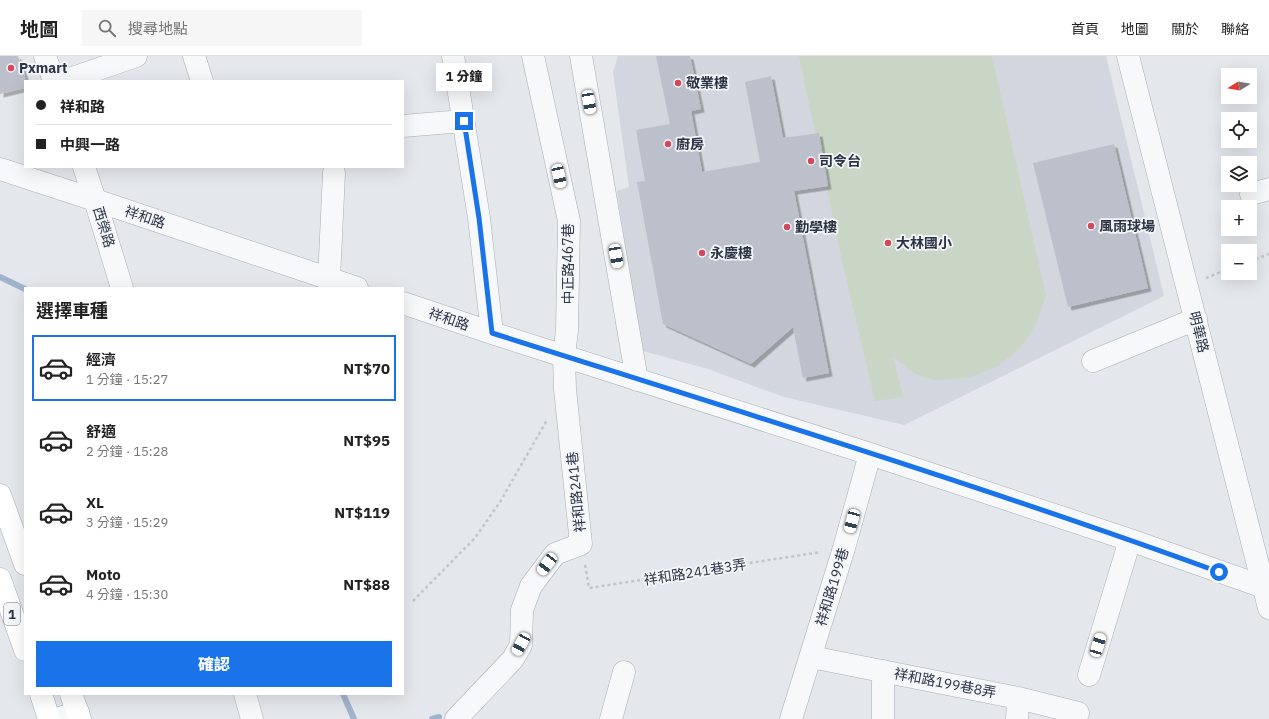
<!DOCTYPE html>
<html lang="zh-TW">
<head>
<meta charset="utf-8">
<style>
	:root { --surface:#fff; --page:#f6f6f6; --text:#222; --muted:#767676; --line:#e0e0e0; --accent:#1a73e8 }
	body { margin:0; font-family:"IBM Plex Sans","Noto Sans TC",sans-serif; background:var(--page); color:var(--text); height:100vh; display:flex; flex-direction:column; font-size:15px; white-space:nowrap }
	* { box-sizing:border-box; margin:0 }
	p { font-size:13px; color:var(--muted) }
	.icon { flex:none; width:22px; height:22px; fill:none; stroke:currentColor; stroke-width:2; stroke-linecap:round; stroke-linejoin:round }
	.map { position:relative; flex:1; overflow:hidden }
	.drawer { position:absolute; left:24px; top:231px; width:380px; height:408px; display:flex; flex-direction:column; background:var(--surface); border-radius:0px; box-shadow:0 4px 16px #0002 }
	.drawer>* { flex:none }
	.guide { position:absolute; left:24px; top:24px; width:380px; height:88px; border-radius:0px; box-shadow:0 4px 16px #0002; display:grid; align-content:center; height:88px; padding:0 12px; background:var(--surface) }
	.needle { width:26px; rotate:259deg }
	.tools { position:absolute; left:1221px; top:12px; display:grid; gap:8px }
	.tools a { display:grid; place-items:center; width:36px; height:36px; border-radius:0px; background:var(--surface); box-shadow:0 4px 16px #0002; font-size:20px }
	.end { position:absolute; width:18px; height:18px; margin:-9px; border:5px solid #1a73e8; background:#fff; box-shadow:0 0 0 2px #fff }
	.from { border-radius:50% }
	.bubble { position:absolute; height:28px; border-radius:0px; background:var(--surface); box-shadow:0 4px 16px #0002; font-size:13px; font-weight:800; line-height:28px; text-align:center }
	.car { position:absolute; width:12px; height:24px; margin:-12px -6px; border-radius:5px; box-shadow:0 0 3px 1px #0007; background:linear-gradient(#fff 24%,#345 0 40%,#fff 0 76%,#345 0 86%,#fff 0) }
	.guide b { display:flex; align-items:center; gap:14px; height:38px; font-size:15px }
	.guide b+b { border-top:1px solid var(--line) }
	.guide i { width:10px; height:10px; background:var(--text) }
	ul { padding:0; list-style:none }
	li { display:flex; align-items:center; gap:12px; height:66px; margin:0 8px 6px; padding:0 4px; border:2px solid transparent; border-radius:0px }
	li div { flex:1 }
	li b { display:block; font-size:15px }
	li em { font-style:normal; font-weight:800 }
	li.current { border-color:var(--accent) }
	li>.icon { width:36px; height:36px; stroke-width:1.5 }
	h2 { padding:0 12px; font-size:18px; line-height:48px }
	.primary-button { display:flex; gap:8px; margin-top:auto; padding:8px 12px }
	.primary-button a { flex:1; height:46px; border-radius:0px; background:var(--accent); color:#fff; font-size:16px; font-weight:800; line-height:46px; text-align:center }
	header { display:flex; align-items:center; gap:24px; box-sizing:border-box; height:56px; padding:0 20px; background:var(--surface); border-bottom:1px solid var(--line) }
	header strong { font-size:19px }
	nav { display:flex; gap:22px; margin-inline-start:auto; font-size:14px }
	.search { width:280px; height:36px; background:var(--page); display:flex; align-items:center; gap:10px; box-sizing:border-box; padding:0 14px; border-radius:0px; color:var(--muted); font-size:15px }
	.map>svg:first-child { display:block }
	.built { fill:#d2d6de }
	.green { fill:#c9d6c5 }
	.lines { fill:none; stroke-linecap:round; stroke-linejoin:round }
	.stream { stroke:#9fb4cc; stroke-width:6 }
	.building { fill:#bbc0ca; filter:url(#shadow) }
	.minor-casing { stroke:#a9aeb7; stroke-width:23 }
	.major-casing { stroke:#a3abb8; stroke-width:23 }
	.path { stroke:#c2c5cb; stroke-width:2.5; stroke-dasharray:3 3; stroke-linecap:butt }
	.minor { stroke:#f7f8fa; stroke-width:22 }
	.major { stroke:#fff; stroke-width:22 }
	.route { stroke:#1a73e8; stroke-width:5 }
	.poi-dot { fill:#d1495b; stroke:#f4f6f9; stroke-width:1.5 }
	.labels { text-anchor:middle; stroke-width:3.5; stroke-linejoin:round; paint-order:stroke }
	.shield { fill:#f4f6f9; stroke:#676e7b; stroke-width:1 }
	.shield-label { font-size:13px; font-weight:bold; fill:#2b3445 }
	.poi-label { font-size:14px; font-weight:bold; fill:#2b3445; stroke:#f4f6f9; text-anchor:start }
	.street-label { font-size:14px; fill:#2b3445; stroke:#f4f6f9 }
</style>
</head>
<body>
<header>
<strong>地圖</strong>
<div class="search"><svg class="icon" aria-label="search" viewBox="0 0 24 24"><circle cx="10" cy="10" r="6"/><path d="M15 15l6 6"/></svg>搜尋地點</div>
<nav><a>首頁</a><a>地圖</a><a>關於</a><a>聯絡</a></nav>
</header>
<div class="map">
<svg width="1269" height="663" viewBox="0 0 1269 663">
	<defs>
		<filter id="shadow"><feDropShadow dx="3.5" dy="3.5" stdDeviation="0" flood-color="#0004"/></filter>
	</defs>
	<rect width="100%" height="100%" fill="#e4e7ec"/>
	<!-- built -->
	<path class="built" d="M 618,0 L 1106,0 L 1164,240 L 904,369 L 784,341 L 708,313 L 640,294 L 617,135 L 629,131 L 613,16 Z"/>
	<!-- green -->
	<path class="green" d="M 799,0 L 992,0 L 1046,240 L 1034,272 L 1019,293 L 998,310 L 969,322 L 935,324 L 915,318 L 893,301 L 903,341 L 875,345 L 845,218 Z"/>
	<g class="lines">
		<!-- stream -->
		<path class="stream" d="M 0,221 L 25,233
			M 343,638 L 354,663
			M 432,663 L 439,661"/>
	</g>
	<!-- building -->
	<path class="building" d="M 0,0 L 18,0 L 25,19 L 25,32 L 0,38 Z
		M 656,0 L 690,0 L 701,53 L 691,55 L 702,116 L 760,106 L 745,26 L 771,20 L 783,82 L 819,77 L 828,130 L 794,135 L 829,317 L 803,322 L 793,271 L 751,308 L 663,268 L 637,126 L 645,125 L 636,74 L 670,68 Z
		M 1114,88 L 1148,232 L 1068,251 L 1033,107 Z"/>
	<g class="lines">
		<!-- minor casing -->
		<g class="minor-casing">
			<path id="minor" d="M 45,0 L 54,25
				M 194,0 L 202,25
				M 453,0 L 479,162 L 492,277
				M 581,0 L 637,324
				M 1128,0 L 1269,552
				M 64,25 L 136,0
				M 403,70 L 463,65
				M 84,111 L 95,144 L 122,232
				M 0,113 L 95,144 L 357,232
				M 1251,138 L 1269,133
				M 329,223 L 334,117
				M 403,247 L 492,277 L 870,398 L 1130,484 L 1269,533
				M 1093,305 L 1196,263
				M 811,601 L 1018,642 L 1078,657
				M 883,615 L 883,663
				M 1089,619 L 1130,484
				M 245,638 L 252,663
				M 57,663 L 78,656
				M 456,663 L 513,603 L 521,589 L 522,554 L 531,530 L 555,498 L 581,488 L 565,333 L 564,300 L 567,274 L 569,165 L 533,0
				M 611,663 L 624,616
				M 791,663 L 844,492 L 870,398
				M 1017,663 L 1018,642"/>
		</g>
		<!-- major casing -->
		<g class="major-casing">
			<path id="major" d="M 0,439 L 25,508
				M 0,523 L 25,594
				M 41,638 L 49,663
				M 71,638 L 80,663"/>
		</g>
		<!-- path -->
		<path class="path" d="M 1250,205 L 1269,198
			M 1206,222 L 1228,213
			M 585,509 L 589,532 L 821,496
			M 413,545 L 475,482 L 500,446 L 547,364"/>
		<!-- minor -->
		<use href="#minor" class="minor"/>
		<!-- major -->
		<use href="#major" class="major"/>
	</g>
	<g class="lines">
		<!-- route -->
		<path class="route" d="M 464,65 L 479,162 L 492,277 C 735,354 980,429 1219,516"/>
	</g>
	<!-- markers -->
	<g class="poi-dot">
		<circle cx="11" cy="12" r="4"/>
		<circle cx="678" cy="27" r="4"/>
		<circle cx="668" cy="88" r="4"/>
		<circle cx="811" cy="105" r="4"/>
		<circle cx="1091" cy="170" r="4"/>
		<circle cx="787" cy="171" r="4"/>
		<circle cx="888" cy="187" r="4"/>
		<circle cx="702" cy="197" r="4"/>
	</g>
	<g class="labels">
		<!-- shield labels -->
		<rect class="shield" x="4" y="547" width="16" height="22" rx="3"/>
		<g class="shield-label">
			<text x="12" y="563">1</text>
		</g>
		<!-- poi labels -->
		<g class="poi-label">
			<text x="19" y="17">Pxmart</text>
			<text x="686" y="32">敬業樓</text>
			<text x="676" y="93">廚房</text>
			<text x="819" y="110">司令台</text>
			<text x="1099" y="175">風雨球場</text>
			<text x="795" y="176">勤學樓</text>
			<text x="896" y="192">大林國小</text>
			<text x="710" y="202">永慶樓</text>
		</g>
		<!-- street labels -->
		<g class="street-label">
			<text transform="translate(145 161) rotate(19)" y="5">祥和路</text>
			<text transform="translate(104 171) rotate(73)" y="5">西榮路</text>
			<text transform="translate(568 208) rotate(-90)" y="5">中正路467巷</text>
			<text transform="translate(449 263) rotate(19)" y="5">祥和路</text>
			<text transform="translate(1199 276) rotate(76)" y="5">明華路</text>
			<text transform="translate(576 436) rotate(-96)" y="5">祥和路241巷</text>
			<text transform="translate(695 516) rotate(-9)" y="5">祥和路241巷3弄</text>
			<text transform="translate(832 531) rotate(-73)" y="5">祥和路199巷</text>
			<text transform="translate(945 627) rotate(11)" y="5">祥和路199巷8弄</text>
		</g>
	</g>
</svg>
<div class="tools">
<a><svg class="needle" viewBox="-14 -14 28 28"><path d="M0-13l5 13h-10z" fill="#e53935"/><path d="M0 13l5-13h-10z" fill="#767676"/></svg></a>
<a><svg class="icon" aria-label="locate" viewBox="0 0 24 24"><circle cx="12" cy="12" r="6"/><path d="M12 2v4M12 18v4M2 12h4M18 12h4"/></svg></a>
<a><svg class="icon" aria-label="layers" viewBox="0 0 24 24"><path d="M12 4l9 5-9 5-9-5zM3 14l9 5 9-5"/></svg></a>
<a>+</a>
<a>−</a>
</div>
<i class="end from" style="left:1219px;top:516px"></i>
<i class="end" style="left:464px;top:65px"></i>
<div class="bubble" style="left:436px;top:7px;width:56px">1 分鐘</div>
<i class="car" style="left:589px;top:46px;rotate:170deg"></i>
<i class="car" style="left:559px;top:120px;rotate:168deg"></i>
<i class="car" style="left:616px;top:200px;rotate:170deg"></i>
<i class="car" style="left:852px;top:465px;rotate:195deg"></i>
<i class="car" style="left:547px;top:508px;rotate:217deg"></i>
<i class="car" style="left:521px;top:588px;rotate:209deg"></i>
<i class="car" style="left:1098px;top:589px;rotate:17deg"></i>
<div class="guide">
<b><i class="from"></i>祥和路</b>
<b><i></i>中興一路</b>
</div>
<section class="drawer">
<h2>選擇車種</h2>
<ul>
<li class="current"><svg class="icon" aria-label="car" viewBox="0 0 24 24"><path d="M5 17H2v-5l4-1 3-4h7l3 4 3 1v5h-3M9 17h6M6 11h13"/><circle cx="7" cy="17" r="2"/><circle cx="17" cy="17" r="2"/></svg><div><b>經濟</b><p>1 分鐘 · 15:27</p></div><em>NT$70</em></li>
<li><svg class="icon" aria-label="car" viewBox="0 0 24 24"><path d="M5 17H2v-5l4-1 3-4h7l3 4 3 1v5h-3M9 17h6M6 11h13"/><circle cx="7" cy="17" r="2"/><circle cx="17" cy="17" r="2"/></svg><div><b>舒適</b><p>2 分鐘 · 15:28</p></div><em>NT$95</em></li>
<li><svg class="icon" aria-label="car" viewBox="0 0 24 24"><path d="M5 17H2v-5l4-1 3-4h7l3 4 3 1v5h-3M9 17h6M6 11h13"/><circle cx="7" cy="17" r="2"/><circle cx="17" cy="17" r="2"/></svg><div><b>XL</b><p>3 分鐘 · 15:29</p></div><em>NT$119</em></li>
<li><svg class="icon" aria-label="car" viewBox="0 0 24 24"><path d="M5 17H2v-5l4-1 3-4h7l3 4 3 1v5h-3M9 17h6M6 11h13"/><circle cx="7" cy="17" r="2"/><circle cx="17" cy="17" r="2"/></svg><div><b>Moto</b><p>4 分鐘 · 15:30</p></div><em>NT$88</em></li>
</ul>
<div class="primary-button"><a>確認</a></div>
</section>
</div>
</body>
</html>
